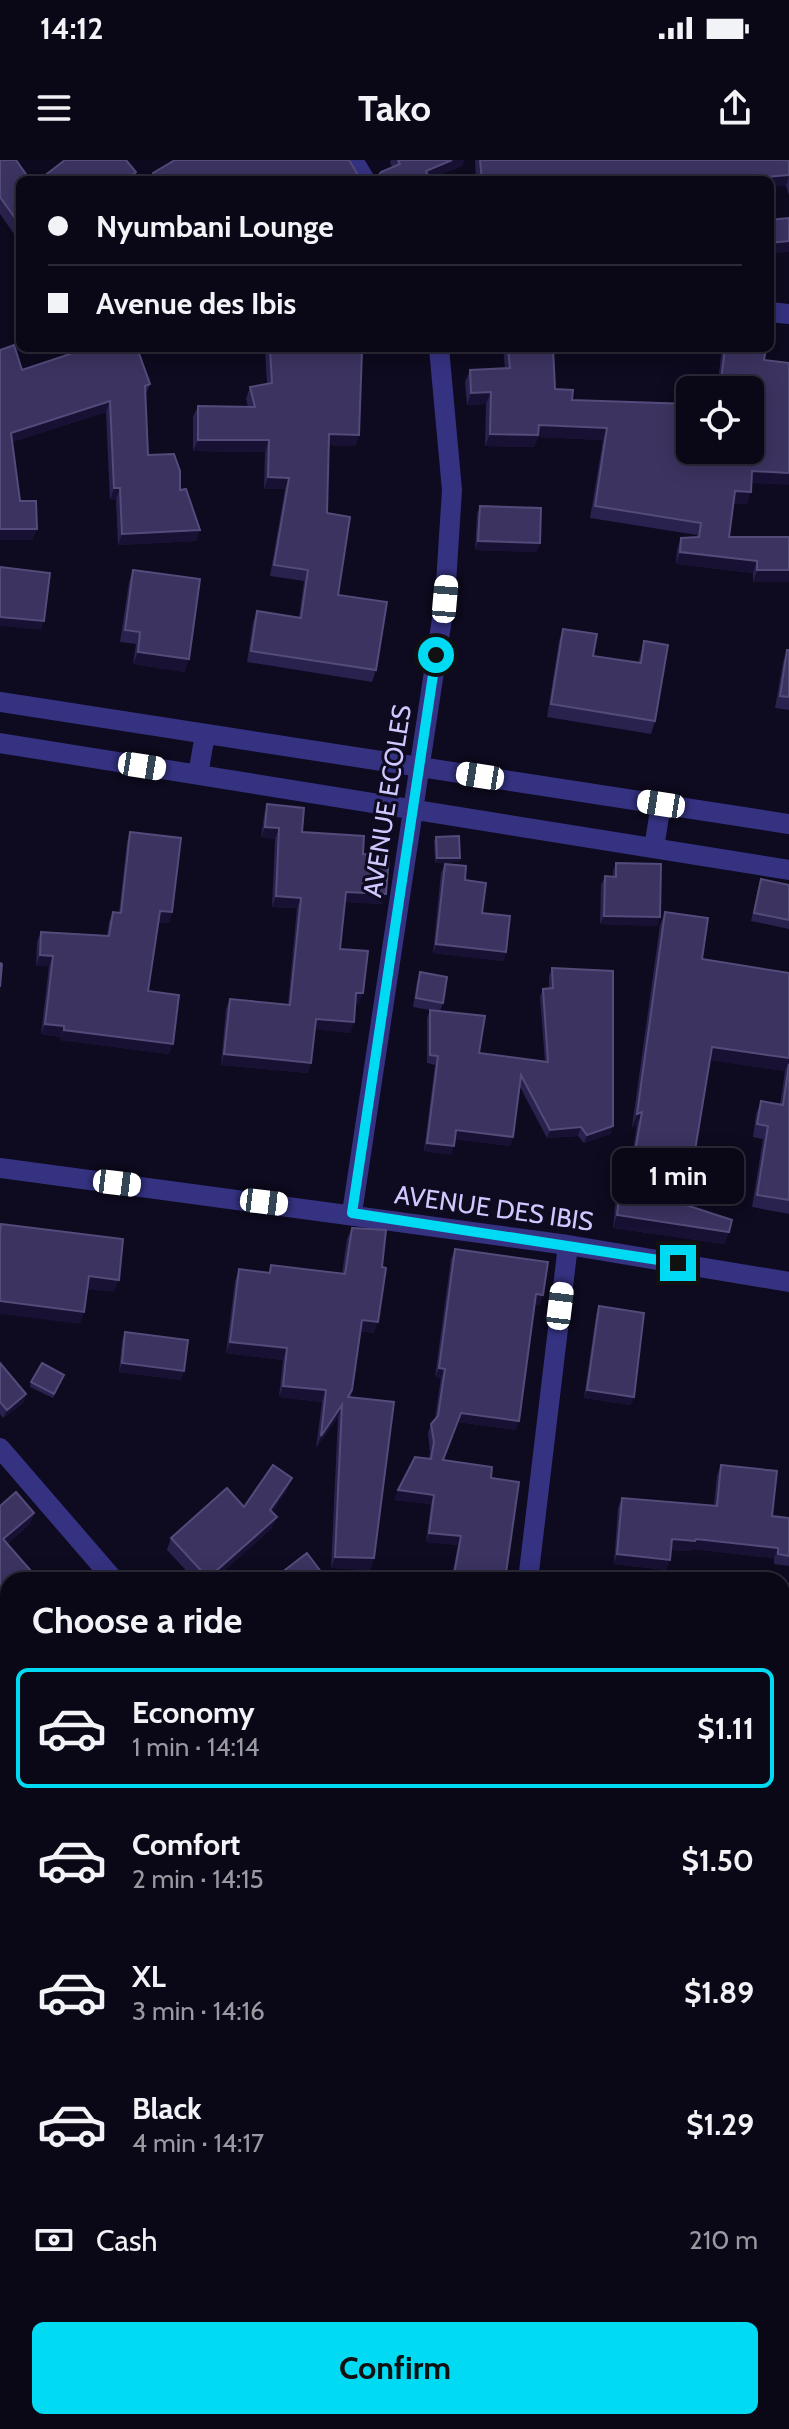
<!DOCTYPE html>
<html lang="en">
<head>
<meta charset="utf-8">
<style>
	:root { --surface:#0a0817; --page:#181624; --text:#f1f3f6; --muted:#999aa1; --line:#2a2936; --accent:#00dbf3 }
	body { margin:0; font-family:Cabin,sans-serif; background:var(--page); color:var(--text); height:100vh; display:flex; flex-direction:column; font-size:30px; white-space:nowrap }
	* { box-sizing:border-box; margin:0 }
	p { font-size:26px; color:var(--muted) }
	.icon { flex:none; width:44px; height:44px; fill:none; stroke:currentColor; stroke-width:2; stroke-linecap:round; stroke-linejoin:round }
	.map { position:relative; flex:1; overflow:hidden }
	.panel { position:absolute; left:0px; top:1412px; width:790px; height:858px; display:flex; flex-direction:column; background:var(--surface); border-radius:24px 24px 0 0; box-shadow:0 4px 20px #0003,0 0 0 2px var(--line) }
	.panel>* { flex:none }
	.banner { position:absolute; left:16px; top:16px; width:758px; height:176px; border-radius:12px; box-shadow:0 4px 20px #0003,0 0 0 2px var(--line); display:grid; align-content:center; height:176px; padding:0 32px; background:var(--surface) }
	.tools { position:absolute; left:676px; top:216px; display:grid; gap:16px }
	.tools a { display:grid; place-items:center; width:88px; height:88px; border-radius:12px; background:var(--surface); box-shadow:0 4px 20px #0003,0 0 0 2px var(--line); font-size:40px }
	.end { position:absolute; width:36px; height:36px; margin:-18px; border:10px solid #00dbf3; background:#111; box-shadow:0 0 0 4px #111 }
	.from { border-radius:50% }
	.bubble { position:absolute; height:56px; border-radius:12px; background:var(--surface); box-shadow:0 4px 20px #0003,0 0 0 2px var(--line); font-size:26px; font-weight:700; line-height:56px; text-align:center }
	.car { position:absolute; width:24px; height:48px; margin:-24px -12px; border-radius:10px; box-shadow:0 0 6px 2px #0007; background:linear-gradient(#fff 24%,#345 0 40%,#fff 0 76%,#345 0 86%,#fff 0) }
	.banner b { display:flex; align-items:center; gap:28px; height:76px; font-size:30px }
	.banner b+b { border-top:2px solid var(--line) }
	.banner i { width:20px; height:20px; background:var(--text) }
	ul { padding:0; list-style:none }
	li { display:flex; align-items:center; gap:24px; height:120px; margin:0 16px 12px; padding:0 16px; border:4px solid transparent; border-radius:12px }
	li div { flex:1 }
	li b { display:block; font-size:30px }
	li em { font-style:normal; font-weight:700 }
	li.current { border-color:var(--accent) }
	li>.icon { width:72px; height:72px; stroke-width:1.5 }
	h2 { padding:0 32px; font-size:36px; line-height:96px }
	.pay { display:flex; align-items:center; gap:20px; height:88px; padding:0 32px; font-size:30px }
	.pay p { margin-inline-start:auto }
	.action { display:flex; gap:16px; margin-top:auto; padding:16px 32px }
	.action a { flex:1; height:92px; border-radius:12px; background:var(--accent); color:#111; font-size:32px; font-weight:700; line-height:92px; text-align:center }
	.status { display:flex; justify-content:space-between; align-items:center; height:56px; padding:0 40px; background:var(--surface); direction:ltr }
	.status svg { height:22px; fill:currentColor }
	header { display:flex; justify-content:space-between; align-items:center; height:104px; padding:0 32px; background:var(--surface); font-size:36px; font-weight:700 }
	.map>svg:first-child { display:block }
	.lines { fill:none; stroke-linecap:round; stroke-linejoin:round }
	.minor { stroke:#353282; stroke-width:20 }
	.wall { fill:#2a224e }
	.shaded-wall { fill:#181133 }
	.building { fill:#3c3361; stroke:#534b7a; stroke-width:2 }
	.route { stroke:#00dbf3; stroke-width:10 }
	.labels { text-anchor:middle; stroke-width:6; stroke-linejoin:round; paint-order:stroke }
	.street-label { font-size:26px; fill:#cfc8ff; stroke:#0e0a1f }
</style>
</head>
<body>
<div class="status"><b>14:12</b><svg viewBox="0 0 49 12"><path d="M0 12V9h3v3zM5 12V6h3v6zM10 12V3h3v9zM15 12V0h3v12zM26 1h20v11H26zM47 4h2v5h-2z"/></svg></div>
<header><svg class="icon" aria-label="menu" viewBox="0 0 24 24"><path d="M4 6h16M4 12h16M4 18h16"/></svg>Tako<svg class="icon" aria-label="share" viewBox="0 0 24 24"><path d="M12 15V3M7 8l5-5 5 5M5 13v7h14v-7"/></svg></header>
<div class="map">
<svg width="789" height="2269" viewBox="0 0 789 2269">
	<rect width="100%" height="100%" fill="#0e0a1f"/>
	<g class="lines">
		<!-- minor -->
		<path class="minor" d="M 353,0 L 365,20
			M 770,152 L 789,154
			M 0,542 L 789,664
			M 0,583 L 789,710
			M 198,615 L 205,574
			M 654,688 L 661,644
			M 0,1008 L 568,1085 L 789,1122
			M 352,1053 L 445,439 L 452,330 L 439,188
			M 0,1288 L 114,1420
			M 528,1420 L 568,1085
			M 0,1736 L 8,1737
			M 782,1847 L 789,1848
			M 0,2100 L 8,2101
			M 782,2191 L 789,2199"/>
	</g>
	<!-- wall -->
	<path class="wall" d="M 0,0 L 20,20 L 19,81 L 0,54 Z
		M 391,0 L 464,0 L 462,6 L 429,19 L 392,7 L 390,2 Z
		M 475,0 L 789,0 L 789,35 L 786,26 L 770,20 L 476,20 Z
		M 14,185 L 22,210 L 88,188 L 137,188 L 150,224 L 145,236 L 148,295 L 174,294 L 180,311 L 180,330 L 186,329 L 200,370 L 196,381 L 118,385 L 116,339 L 110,340 L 106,252 L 12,282 L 20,341 L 36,341 L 37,369 L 32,380 L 0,380 L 0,190 Z
		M 265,188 L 330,188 L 359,275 L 355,286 L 329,285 L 327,353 L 338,435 L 376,510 L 372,522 L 247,502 L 253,462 L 257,451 L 299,457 L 304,421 L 270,416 L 285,329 L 264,329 L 265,292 L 193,291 L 193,257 L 198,246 L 248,247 L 246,239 L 250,227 L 267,224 Z
		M 503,188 L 553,188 L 555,229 L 572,240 L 690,290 L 750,230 L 717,230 L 722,188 L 766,188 L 752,323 L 747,344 L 734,344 L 729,377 L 789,377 L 789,422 L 753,422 L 753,413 L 676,404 L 677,390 L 681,378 L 696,378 L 697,375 L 590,358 L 603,280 L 538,277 L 534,287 L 485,286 L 486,244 L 467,245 L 465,222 L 470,210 L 505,208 Z
		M 480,346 L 540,383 L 536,392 L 475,390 L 477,354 Z
		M 133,410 L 185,512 L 133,504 L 136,484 L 120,482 L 129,422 Z
		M 563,469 L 593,496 L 638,503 L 644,481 L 655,561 L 651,574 L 547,557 L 559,481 Z
		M 787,490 L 789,490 L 789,550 L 775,548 L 783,502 Z
		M 267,644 L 302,672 L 363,694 L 382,744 L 345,742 L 340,789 L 359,844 L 355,843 L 354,862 L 350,873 L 315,869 L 308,913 L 221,905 L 226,849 L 230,839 L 288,844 L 297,748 L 272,747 L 275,679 L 261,677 L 264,655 Z
		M 130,672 L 172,752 L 169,763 L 158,762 L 148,831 L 169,894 L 60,880 L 61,877 L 41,874 L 49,806 L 36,806 L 37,782 L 41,772 L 107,776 L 109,762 L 113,752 L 119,753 L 127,682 Z
		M 436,677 L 460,698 L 459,702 L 435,703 L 434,681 Z
		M 616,703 L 660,757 L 657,766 L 600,764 L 601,725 L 605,716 L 613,716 L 613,711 Z
		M 445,704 L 465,720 L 482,753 L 506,792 L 503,801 L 433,793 L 441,713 Z
		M 761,719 L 789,725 L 789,769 L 751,761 L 758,728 Z
		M 665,752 L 702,799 L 789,813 L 789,1054 L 752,1047 L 763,979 L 753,977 L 756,954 L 761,941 L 780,945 L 785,911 L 710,900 L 686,1045 L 729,1072 L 724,1084 L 613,1068 L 617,1026 L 622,1013 L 629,1014 L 637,965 L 632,967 L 660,765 Z
		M 552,808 L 613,966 L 610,974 L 584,983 L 578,976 L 547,978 L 520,927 L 513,977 L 510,986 L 455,979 L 451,995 L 424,991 L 435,905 L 427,903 L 427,858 L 430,850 L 413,847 L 417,821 L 420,812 L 443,843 L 440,851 L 479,893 L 545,902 L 540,837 L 543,829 L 549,828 L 549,816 Z
		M 352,1068 L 374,1173 L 360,1171 L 352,1230 L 350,1237 L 374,1398 L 370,1410 L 331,1408 L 338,1257 L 316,1288 L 322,1242 L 279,1237 L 283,1200 L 226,1193 L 235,1121 L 239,1109 L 268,1113 L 271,1105 L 342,1113 L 347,1079 Z
		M 455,1089 L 540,1145 L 535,1144 L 516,1270 L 458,1262 L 443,1300 L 491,1318 L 505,1420 L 451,1420 L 458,1385 L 426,1382 L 431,1344 L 394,1340 L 429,1299 L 430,1292 L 428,1273 L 431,1264 L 435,1259 L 441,1218 L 435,1217 L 451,1099 Z
		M 599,1146 L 634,1237 L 631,1245 L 584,1238 L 596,1155 Z
		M 125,1172 L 184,1211 L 181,1220 L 119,1212 L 122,1181 Z
		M 0,1203 L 26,1234 L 23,1243 L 3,1258 L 0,1254 Z
		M 62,1219 L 53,1238 L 30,1227 L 31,1222 Z
		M 721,1305 L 772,1356 L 789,1358 L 789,1406 L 774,1404 L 774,1398 L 693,1389 L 692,1391 L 671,1390 L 666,1410 L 614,1404 L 618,1348 L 622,1338 L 714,1345 L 717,1315 Z
		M 287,1330 L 272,1352 L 272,1368 L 214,1420 L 195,1420 L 167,1390 L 171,1378 Z
		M 0,1346 L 34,1353 L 30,1364 L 7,1384 L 8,1628 L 0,1627 L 0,1487 L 3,1480 L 0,1477 Z
		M 782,1703 L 789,1705 L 789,1781 L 782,1779 Z
		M 789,1876 L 789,2075 L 782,2067 L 782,1891 Z
		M 551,2262 L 591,2262 L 582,2269 L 552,2269 L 550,2266 Z"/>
	<!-- shaded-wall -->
	<path class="shaded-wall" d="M 452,0 L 464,0 L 462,6 L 427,20 L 426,11 Z
		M 136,12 L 133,20 L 126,20 Z
		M 789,15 L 786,26 L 770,27 L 770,20 L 729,20 Z
		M 789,81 L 789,92 L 770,94 L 770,83 Z
		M 491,232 L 486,244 L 467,245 L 471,233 Z
		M 110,241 L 106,252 L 7,284 L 11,273 Z
		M 539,265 L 607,268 L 603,280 L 538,277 L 534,287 L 485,286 L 490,274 Z
		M 329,274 L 359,275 L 355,286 L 325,285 Z
		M 198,280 L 269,280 L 265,292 L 193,291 Z
		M 752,311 L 789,313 L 789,325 L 748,323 Z
		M 268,317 L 289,318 L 285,329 L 264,329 Z
		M 114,328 L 120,328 L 116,339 L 110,340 Z
		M 735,331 L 751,332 L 747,344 L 731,344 Z
		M 0,369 L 37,369 L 32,380 L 0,380 Z
		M 200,370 L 196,381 L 118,385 L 122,374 Z
		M 478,381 L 540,383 L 536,392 L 475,390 Z
		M 680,392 L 757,401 L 753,413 L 676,404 Z
		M 757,410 L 789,410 L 789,422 L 753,422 Z
		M 0,457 L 44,461 L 41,470 L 0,466 Z
		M 138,492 L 189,499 L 185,512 L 133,504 Z
		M 265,667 L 279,668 L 275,679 L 261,677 Z
		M 437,698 L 460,698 L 459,702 L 435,703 Z
		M 346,732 L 386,734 L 382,744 L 342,742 Z
		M 276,736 L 301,738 L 297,748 L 272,747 Z
		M 160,751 L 172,752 L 169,763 L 156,761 Z
		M 604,756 L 660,757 L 657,766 L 600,764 Z
		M 436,784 L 506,792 L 503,801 L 433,793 Z
		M 40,795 L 53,796 L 49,806 L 36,806 Z
		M 356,833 L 363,833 L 359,844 L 353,843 Z
		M 316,859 L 354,862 L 350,873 L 312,869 Z
		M 45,864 L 64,866 L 61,877 L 41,874 Z
		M 64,870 L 173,884 L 169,894 L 60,880 Z
		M 712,887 L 789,898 L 789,901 L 785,911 L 707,900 Z
		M 224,894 L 311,903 L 308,913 L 221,905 Z
		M 642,952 L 637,965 L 632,967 L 637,954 Z
		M 613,966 L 610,974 L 584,983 L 587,975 Z
		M 581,967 L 578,976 L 547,978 L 550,970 Z
		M 456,970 L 513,977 L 510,986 L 453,979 Z
		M 427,983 L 454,986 L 451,995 L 424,991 Z
		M 617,1055 L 729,1072 L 724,1084 L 613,1068 Z
		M 89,1116 L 119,1120 L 114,1132 L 84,1129 Z
		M 536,1134 L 543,1135 L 540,1145 L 533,1144 Z
		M 0,1141 L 84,1152 L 80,1164 L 0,1154 Z
		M 362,1160 L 378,1162 L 374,1173 L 358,1171 Z
		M 230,1182 L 287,1188 L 283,1200 L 226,1193 Z
		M 122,1203 L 184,1211 L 181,1220 L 119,1212 Z
		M 439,1208 L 445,1209 L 441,1218 L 435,1217 Z
		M 283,1226 L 326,1230 L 322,1242 L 279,1237 Z
		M 587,1230 L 634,1237 L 631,1245 L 584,1238 Z
		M 26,1234 L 23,1243 L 3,1258 L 7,1250 Z
		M 342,1245 L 338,1257 L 316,1288 L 321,1276 Z
		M 461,1253 L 519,1261 L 516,1270 L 458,1262 Z
		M 292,1318 L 287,1330 L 266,1362 L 270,1350 Z
		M 398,1330 L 434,1335 L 431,1344 L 394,1340 Z
		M 34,1353 L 30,1364 L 0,1390 L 3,1379 Z
		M 277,1357 L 272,1368 L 214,1420 L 207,1420 Z
		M 429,1373 L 461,1376 L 458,1385 L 426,1382 Z
		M 672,1379 L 696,1379 L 778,1388 L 774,1398 L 693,1389 L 692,1391 L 668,1390 Z
		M 617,1394 L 670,1400 L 666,1410 L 614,1404 Z
		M 335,1397 L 374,1398 L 370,1410 L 331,1408 Z
		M 782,1610 L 789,1611 L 789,1627 L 782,1626 Z
		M 0,1615 L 8,1617 L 8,1628 L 0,1627 Z
		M 0,1948 L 8,1948 L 8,1960 L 0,1959 Z
		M 584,2262 L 591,2262 L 582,2269 L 575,2269 Z
		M 710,2262 L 717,2262 L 709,2269 L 702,2269 Z"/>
	<!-- building -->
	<path class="building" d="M 0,0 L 16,0 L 30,20 L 20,20 L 20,65 L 0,37 Z
		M 65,0 L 126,0 L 136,12 L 126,20 L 39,20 Z
		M 175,0 L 349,0 L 358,15 L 363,20 L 157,20 L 153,13 Z
		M 398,0 L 452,0 L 426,11 L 430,20 L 375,20 L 381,12 L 400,4 Z
		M 480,0 L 789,0 L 789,15 L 729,20 L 482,20 Z
		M 789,58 L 789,81 L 770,83 L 770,60 Z
		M 14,185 L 22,210 L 88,188 L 137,188 L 150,224 L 145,226 L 148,295 L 174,294 L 180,311 L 180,330 L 186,329 L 200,370 L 122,374 L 120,328 L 114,328 L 110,241 L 11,273 L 20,341 L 36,341 L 37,369 L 0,369 L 0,190 Z
		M 270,188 L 330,188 L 362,190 L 359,275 L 329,274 L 327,353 L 350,357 L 338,435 L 387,442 L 376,510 L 251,491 L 257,451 L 301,458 L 308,410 L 274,405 L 289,318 L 268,317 L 269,280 L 198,280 L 198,246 L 255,247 L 250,227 L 272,223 Z
		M 508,188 L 553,188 L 555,229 L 573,230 L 572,240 L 690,244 L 690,290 L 750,290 L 750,230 L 720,230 L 725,188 L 766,188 L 764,200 L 789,203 L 789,313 L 752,311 L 751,332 L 735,331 L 729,377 L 789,377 L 789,410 L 757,410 L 757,401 L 680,392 L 681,378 L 699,377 L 701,363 L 595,346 L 607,268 L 539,265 L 538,275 L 490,274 L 491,232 L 471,233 L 470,210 L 510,208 Z
		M 480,346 L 541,348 L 540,383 L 478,381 Z
		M 0,407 L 50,413 L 44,461 L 0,457 Z
		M 133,410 L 200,419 L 189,499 L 138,492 L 140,472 L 125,470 Z
		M 563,469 L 597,474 L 593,496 L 641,503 L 644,481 L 668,485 L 655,561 L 551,544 Z
		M 787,490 L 789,490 L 789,537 L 780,536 Z
		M 267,644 L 304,648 L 302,672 L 364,676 L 363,694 L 389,696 L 386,734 L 346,732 L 340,789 L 368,791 L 363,833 L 356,833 L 354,862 L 316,859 L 311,903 L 224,894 L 230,839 L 290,845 L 301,738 L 276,736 L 279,668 L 265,667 Z
		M 130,672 L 181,678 L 172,752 L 160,751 L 148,831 L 179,835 L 173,884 L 64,870 L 64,866 L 45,864 L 53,796 L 40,795 L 41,772 L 109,776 L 113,752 L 121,753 Z
		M 459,676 L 460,698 L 437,698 L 436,677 Z
		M 616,703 L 661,704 L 660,757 L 604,756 L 605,716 L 616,717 Z
		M 445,704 L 466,706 L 465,720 L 486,723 L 482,753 L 510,756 L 506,792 L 436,784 Z
		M 761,719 L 789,725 L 789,760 L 754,753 Z
		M 665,752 L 708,758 L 702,799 L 789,813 L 789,898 L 712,887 L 686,1045 L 732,1060 L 729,1072 L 617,1055 L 622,1013 L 631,1014 L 642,952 L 637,954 Z
		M 0,803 L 2,804 L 0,827 Z
		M 552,808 L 613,811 L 613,966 L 587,975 L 581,967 L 550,970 L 521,915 L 513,977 L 456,970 L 454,986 L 427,983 L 438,896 L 430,895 L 430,850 L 485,856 L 479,893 L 548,902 L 543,829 L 553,828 Z
		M 420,812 L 447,817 L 443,843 L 416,838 Z
		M 789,904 L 789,1040 L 757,1035 L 768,966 L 757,964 L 761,941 L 783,945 Z
		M 1,1064 L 123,1079 L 119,1120 L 89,1116 L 84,1152 L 0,1141 L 0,1075 Z
		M 352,1068 L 386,1070 L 382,1107 L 386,1108 L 378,1162 L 362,1160 L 352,1230 L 348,1237 L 394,1242 L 374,1398 L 335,1397 L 342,1245 L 321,1276 L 326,1230 L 283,1226 L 287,1188 L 230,1182 L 239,1109 L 270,1113 L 271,1105 L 345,1114 Z
		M 455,1089 L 548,1102 L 543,1135 L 536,1134 L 519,1261 L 461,1253 L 443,1300 L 492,1307 L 491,1318 L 519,1322 L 505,1420 L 453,1420 L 461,1376 L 429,1373 L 434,1335 L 398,1330 L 415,1297 L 431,1299 L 434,1282 L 431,1264 L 438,1256 L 445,1209 L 439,1208 Z
		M 599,1146 L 644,1153 L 634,1237 L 587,1230 Z
		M 125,1172 L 188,1180 L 184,1211 L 122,1203 Z
		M 0,1203 L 26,1234 L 7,1250 L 0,1242 Z
		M 42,1203 L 64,1215 L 54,1234 L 31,1222 Z
		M 273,1305 L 292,1318 L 270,1350 L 277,1357 L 208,1418 L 171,1378 L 227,1328 L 244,1347 Z
		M 721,1305 L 777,1311 L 772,1356 L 789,1358 L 789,1396 L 778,1394 L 778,1388 L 696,1379 L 695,1381 L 672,1379 L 670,1400 L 617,1394 L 622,1338 L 717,1346 Z
		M 16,1332 L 34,1353 L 3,1379 L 39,1420 L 8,1420 L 8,1509 L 0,1500 L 0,1487 L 7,1469 L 0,1461 L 0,1346 Z
		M 307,1393 L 322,1413 L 314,1420 L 272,1420 Z
		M 783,1472 L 789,1472 L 789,1611 L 782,1610 L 782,1480 Z
		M 0,1514 L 8,1519 L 8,1617 L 0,1615 Z
		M 782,1703 L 789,1705 L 789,1771 L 782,1769 Z
		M 8,1752 L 8,1948 L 0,1948 L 0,1753 Z
		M 789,1876 L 789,2061 L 782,2055 L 782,1891 Z
		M 0,2126 L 8,2127 L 8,2262 L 38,2262 L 39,2269 L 0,2269 Z
		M 555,2262 L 584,2262 L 575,2269 L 561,2269 Z
		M 680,2262 L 710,2262 L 702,2269 L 671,2269 Z"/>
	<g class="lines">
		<!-- route -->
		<path class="route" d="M 436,495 L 352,1053 L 678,1103"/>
	</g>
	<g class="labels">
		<!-- street labels -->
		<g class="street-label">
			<text transform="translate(387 641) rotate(-81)" y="9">AVENUE ECOLES</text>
			<text transform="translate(494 1048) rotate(8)" y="9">AVENUE DES IBIS</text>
		</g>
	</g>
</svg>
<div class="tools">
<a><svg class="icon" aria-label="locate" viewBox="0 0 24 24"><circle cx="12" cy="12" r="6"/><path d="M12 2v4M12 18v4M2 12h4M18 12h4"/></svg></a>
</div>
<i class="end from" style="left:436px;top:495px"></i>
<i class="end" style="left:678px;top:1103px"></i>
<div class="bubble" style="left:612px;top:988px;width:132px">1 min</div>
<i class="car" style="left:445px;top:439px;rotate:5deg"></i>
<i class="car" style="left:142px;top:606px;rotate:99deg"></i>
<i class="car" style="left:480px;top:616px;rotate:279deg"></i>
<i class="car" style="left:661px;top:644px;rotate:279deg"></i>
<i class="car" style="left:117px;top:1023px;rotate:97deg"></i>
<i class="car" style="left:264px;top:1042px;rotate:97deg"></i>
<i class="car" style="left:560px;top:1146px;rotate:7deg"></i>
<div class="banner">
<b><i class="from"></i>Nyumbani Lounge</b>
<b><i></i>Avenue des Ibis</b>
</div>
<section class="panel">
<h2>Choose a ride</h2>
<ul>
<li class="current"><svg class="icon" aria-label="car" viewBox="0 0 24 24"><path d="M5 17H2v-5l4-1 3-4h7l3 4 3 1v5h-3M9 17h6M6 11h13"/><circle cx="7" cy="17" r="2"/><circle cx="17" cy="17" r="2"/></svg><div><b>Economy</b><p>1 min · 14:14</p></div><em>$1.11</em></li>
<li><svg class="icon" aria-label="car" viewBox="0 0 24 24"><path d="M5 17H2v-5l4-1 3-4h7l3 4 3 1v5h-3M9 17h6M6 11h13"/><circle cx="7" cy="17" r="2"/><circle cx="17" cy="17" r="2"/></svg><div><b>Comfort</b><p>2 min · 14:15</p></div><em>$1.50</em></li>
<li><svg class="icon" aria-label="car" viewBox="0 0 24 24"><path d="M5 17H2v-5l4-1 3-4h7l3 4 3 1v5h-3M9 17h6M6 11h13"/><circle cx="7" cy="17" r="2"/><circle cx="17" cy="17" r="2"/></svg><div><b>XL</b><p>3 min · 14:16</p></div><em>$1.89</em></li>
<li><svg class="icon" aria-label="car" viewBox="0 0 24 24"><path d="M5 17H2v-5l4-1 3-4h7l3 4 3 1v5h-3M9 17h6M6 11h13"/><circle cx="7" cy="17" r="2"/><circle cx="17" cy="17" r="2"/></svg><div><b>Black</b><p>4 min · 14:17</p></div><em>$1.29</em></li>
</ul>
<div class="pay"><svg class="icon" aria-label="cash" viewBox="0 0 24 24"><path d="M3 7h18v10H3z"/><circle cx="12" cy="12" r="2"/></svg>Cash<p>210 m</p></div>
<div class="action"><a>Confirm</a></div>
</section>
</div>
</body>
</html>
